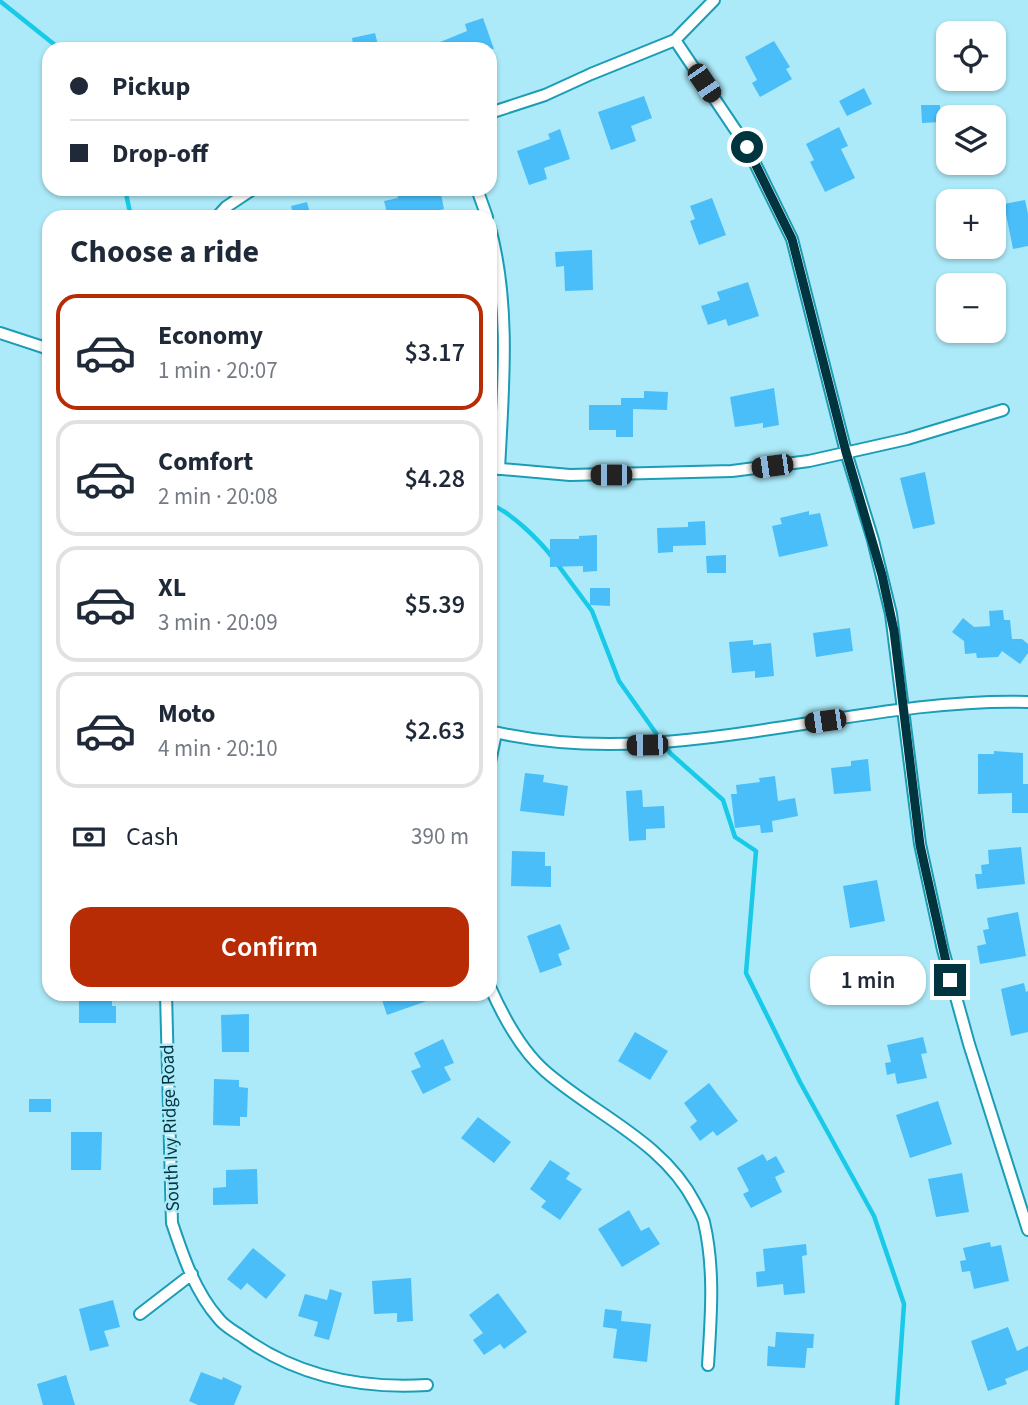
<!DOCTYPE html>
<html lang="en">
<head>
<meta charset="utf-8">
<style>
	:root { --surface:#fff; --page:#f2f2f3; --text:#1f2937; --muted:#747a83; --line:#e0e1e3; --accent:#b72c05 }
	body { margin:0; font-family:"Source Sans 3",sans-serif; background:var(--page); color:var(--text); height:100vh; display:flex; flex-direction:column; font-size:26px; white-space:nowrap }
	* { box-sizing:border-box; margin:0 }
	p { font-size:23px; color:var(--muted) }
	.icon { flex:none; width:38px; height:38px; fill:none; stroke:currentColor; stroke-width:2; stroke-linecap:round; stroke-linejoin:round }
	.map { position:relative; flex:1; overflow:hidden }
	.side { position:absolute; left:42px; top:210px; width:455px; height:791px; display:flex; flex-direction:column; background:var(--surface); border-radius:21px; box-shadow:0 2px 5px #0004 }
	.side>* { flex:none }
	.banner { position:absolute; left:42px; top:42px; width:455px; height:154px; border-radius:21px; box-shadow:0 2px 5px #0004; display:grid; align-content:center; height:154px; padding:0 28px; background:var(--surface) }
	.fabs { position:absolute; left:936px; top:21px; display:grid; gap:14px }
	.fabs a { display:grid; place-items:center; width:70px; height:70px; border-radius:14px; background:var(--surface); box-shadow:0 2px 5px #0004; font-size:35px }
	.end { position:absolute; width:32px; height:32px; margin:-16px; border:9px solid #00343e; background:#fff; box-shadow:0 0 0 4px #fff }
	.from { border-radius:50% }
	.bubble { position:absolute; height:49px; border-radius:21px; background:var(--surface); box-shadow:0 2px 5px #0004; font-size:23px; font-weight:600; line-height:49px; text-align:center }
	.car { position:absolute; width:21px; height:42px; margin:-21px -10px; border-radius:9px; box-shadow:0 0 5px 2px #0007; background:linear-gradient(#222 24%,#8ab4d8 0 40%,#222 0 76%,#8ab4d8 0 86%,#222 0) }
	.banner b { display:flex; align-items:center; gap:24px; height:66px; font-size:26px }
	.banner b+b { border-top:2px solid var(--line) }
	.banner i { width:18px; height:18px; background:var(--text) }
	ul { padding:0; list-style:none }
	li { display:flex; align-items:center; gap:21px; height:116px; margin:0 14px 10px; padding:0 14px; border:4px solid var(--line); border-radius:21px }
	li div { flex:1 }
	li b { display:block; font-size:26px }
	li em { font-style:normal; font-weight:600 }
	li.on { border-color:var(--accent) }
	li>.icon { width:63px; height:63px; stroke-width:1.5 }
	h2 { padding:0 28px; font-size:32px; line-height:84px }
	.pay { display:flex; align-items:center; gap:18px; height:77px; padding:0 28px; font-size:26px }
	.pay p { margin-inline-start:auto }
	.cta { display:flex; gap:14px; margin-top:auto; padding:14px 28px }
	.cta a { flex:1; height:80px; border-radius:21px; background:var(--accent); color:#fff; font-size:28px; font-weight:600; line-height:80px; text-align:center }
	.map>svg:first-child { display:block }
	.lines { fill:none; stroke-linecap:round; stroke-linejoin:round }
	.stream { stroke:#19cae8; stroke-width:4.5 }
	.building { fill:#49bef9 }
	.street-casing { stroke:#1a9db5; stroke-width:14 }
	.street { stroke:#fff; stroke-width:10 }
	.route { stroke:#00343e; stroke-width:9 }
	.labels { text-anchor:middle; stroke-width:5; stroke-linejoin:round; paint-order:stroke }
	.street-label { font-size:19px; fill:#00343e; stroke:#adeaf9 }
</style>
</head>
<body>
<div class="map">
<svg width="1028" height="1405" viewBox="0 0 1028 1405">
	<rect width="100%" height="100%" fill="#adeaf9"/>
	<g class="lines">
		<!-- stream -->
		<path class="stream" d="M 0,1 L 60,49
			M 125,189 L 131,217
			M 490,504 C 511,512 539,540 553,558
			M 558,565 L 592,611 L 619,681 L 670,753 L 723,800 L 735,837 L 756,851 L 746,973 L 800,1082 L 874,1216 L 904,1304 L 897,1405"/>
	</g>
	<!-- building -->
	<path class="building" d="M 483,18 L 494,49 L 423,49 L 467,31 L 465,24 Z
		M 375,33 L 379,49 L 354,49 L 352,38 Z
		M 774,41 L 790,67 L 786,69 L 792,79 L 760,97 L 752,83 L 757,80 L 745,57 Z
		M 864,88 L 872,104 L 847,116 L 839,101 Z
		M 644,96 L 652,118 L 631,126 L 636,141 L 611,150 L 598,112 Z
		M 921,105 L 940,105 L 940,122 L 922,123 Z
		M 839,127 L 848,146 L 841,149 L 855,178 L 825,192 L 810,162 L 814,160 L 806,144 Z
		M 560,129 L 570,159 L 544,168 L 547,179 L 529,185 L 517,151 L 550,139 L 548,134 Z
		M 396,189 L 440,189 L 444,209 L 411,217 L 388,217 L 384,201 L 398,198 Z
		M 712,198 L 726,235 L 699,245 L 690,221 L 695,219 L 690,206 Z
		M 1025,200 L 1028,214 L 1028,246 L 1013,249 L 1004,204 Z
		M 307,202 L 311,217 L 294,217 L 291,206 Z
		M 592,250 L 593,290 L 565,291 L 564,266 L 556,267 L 555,252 Z
		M 748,282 L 759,316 L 728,326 L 726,319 L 708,325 L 701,306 L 720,300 L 717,292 Z
		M 774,388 L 779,425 L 763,428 L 763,423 L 735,427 L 730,397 Z
		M 644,391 L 668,392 L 667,410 L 633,409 L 633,437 L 616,437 L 616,430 L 589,430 L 589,405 L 621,405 L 621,398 L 644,398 Z
		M 925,472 L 935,524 L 913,529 L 900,478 Z
		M 809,511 L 809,515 L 820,513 L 828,546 L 779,557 L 772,526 L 782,524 L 780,518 Z
		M 705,521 L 706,545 L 673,546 L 673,552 L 658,553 L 657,528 L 688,527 L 688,522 Z
		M 597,535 L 597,571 L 583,572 L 583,566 L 550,567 L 550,539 L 579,539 L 579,536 Z
		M 726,555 L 726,573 L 707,573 L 706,556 Z
		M 590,588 L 610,588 L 610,606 L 590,605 Z
		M 1003,610 L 1004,620 L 1010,620 L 1012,639 L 1022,639 L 1028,644 L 1028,653 L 1020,664 L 1002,651 L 998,657 L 977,658 L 976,653 L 965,654 L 964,641 L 952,632 L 963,618 L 974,627 L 990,626 L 989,611 Z
		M 850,628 L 853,651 L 816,657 L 813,633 Z
		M 753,640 L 753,645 L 771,643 L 774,676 L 755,678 L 755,671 L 732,673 L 729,642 Z
		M 994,751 L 1023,753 L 1023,784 L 1028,784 L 1028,813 L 1012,813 L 1012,793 L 978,794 L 978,754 L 994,754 Z
		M 868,759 L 871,791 L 834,794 L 831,768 L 851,766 L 851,761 Z
		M 525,773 L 544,775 L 543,782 L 568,786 L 564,816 L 520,811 Z
		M 775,776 L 778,801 L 795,798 L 798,816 L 772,821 L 773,832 L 761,833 L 760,825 L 735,828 L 731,794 L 737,794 L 736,785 L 760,782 L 759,778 Z
		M 642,790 L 643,807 L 664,806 L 665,828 L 646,829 L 646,840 L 629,841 L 626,791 Z
		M 1021,847 L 1025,884 L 977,889 L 975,874 L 982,874 L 981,865 L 989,864 L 988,850 Z
		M 512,851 L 545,852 L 545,866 L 551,866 L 551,887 L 511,886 Z
		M 877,880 L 885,921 L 850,928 L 843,886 Z
		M 1018,912 L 1026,956 L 980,964 L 977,946 L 986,944 L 983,930 L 989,929 L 987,918 Z
		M 560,924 L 570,949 L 558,954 L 562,965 L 540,973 L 527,936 Z
		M 894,959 L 895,967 L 901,966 L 904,979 L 911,978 L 915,995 L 870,1005 L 865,965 Z
		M 1024,983 L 1026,992 L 1028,991 L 1028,1032 L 1011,1036 L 1001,989 Z
		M 79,994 L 112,994 L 112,1006 L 116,1006 L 116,1023 L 79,1023 Z
		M 380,994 L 441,994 L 441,996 L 387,1015 Z
		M 249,1014 L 249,1052 L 222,1052 L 221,1015 Z
		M 635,1032 L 668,1051 L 650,1080 L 618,1061 Z
		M 923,1037 L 927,1053 L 921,1054 L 927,1078 L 897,1084 L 895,1073 L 887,1075 L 885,1063 L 891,1062 L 887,1045 Z
		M 443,1039 L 454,1063 L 444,1067 L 451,1080 L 423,1094 L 411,1071 L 421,1067 L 414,1053 Z
		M 214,1079 L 239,1080 L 239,1087 L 248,1088 L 247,1117 L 240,1117 L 240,1126 L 213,1125 Z
		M 709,1083 L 738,1121 L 717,1136 L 713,1131 L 700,1141 L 690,1127 L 697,1121 L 684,1103 Z
		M 29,1099 L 51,1099 L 51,1112 L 29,1112 Z
		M 938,1101 L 952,1144 L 910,1158 L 896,1115 Z
		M 478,1117 L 511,1142 L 494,1163 L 461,1138 Z
		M 71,1132 L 102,1132 L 101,1170 L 71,1170 Z
		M 763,1154 L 767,1161 L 776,1156 L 785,1172 L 775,1177 L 782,1192 L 751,1208 L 743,1194 L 749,1191 L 737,1168 Z
		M 550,1160 L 570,1173 L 566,1179 L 582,1189 L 560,1220 L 541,1207 L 546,1201 L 530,1189 Z
		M 257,1169 L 258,1204 L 213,1205 L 213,1188 L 226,1187 L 226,1170 Z
		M 962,1173 L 969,1212 L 936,1217 L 928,1179 Z
		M 629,1210 L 641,1231 L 649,1227 L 660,1244 L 622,1267 L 598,1229 Z
		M 990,1242 L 991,1247 L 1001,1245 L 1009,1281 L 974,1289 L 970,1271 L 962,1272 L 960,1261 L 966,1260 L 963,1248 Z
		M 806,1244 L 807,1255 L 802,1256 L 805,1293 L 784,1295 L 783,1284 L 757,1287 L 756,1272 L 765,1271 L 763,1249 Z
		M 253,1248 L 286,1275 L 266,1299 L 247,1283 L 241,1290 L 227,1279 Z
		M 411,1278 L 413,1321 L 397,1322 L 397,1313 L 374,1314 L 372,1281 Z
		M 330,1289 L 342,1293 L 329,1340 L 314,1336 L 318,1322 L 298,1316 L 305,1294 L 327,1300 Z
		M 498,1293 L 527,1332 L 504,1349 L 500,1344 L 484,1355 L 473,1340 L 483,1333 L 469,1315 Z
		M 113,1300 L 120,1327 L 104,1331 L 109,1346 L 90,1351 L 79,1309 Z
		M 605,1309 L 622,1311 L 621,1321 L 651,1324 L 647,1362 L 613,1358 L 617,1329 L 603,1327 Z
		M 1008,1327 L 1017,1351 L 1028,1346 L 1028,1370 L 1005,1379 L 1007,1384 L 988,1391 L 971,1341 Z
		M 776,1332 L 814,1334 L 813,1348 L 807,1348 L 805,1368 L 767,1366 L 768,1346 L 775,1347 Z
		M 201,1372 L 222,1380 L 223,1377 L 242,1386 L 234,1405 L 198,1405 L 189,1401 Z
		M 66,1375 L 75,1405 L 43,1405 L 37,1384 Z"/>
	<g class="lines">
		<!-- street casing -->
		<g class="street-casing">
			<path id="street" d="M 675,40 L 747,147 L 792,239 L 846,452 L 873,540 L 891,614 L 920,844 L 943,950 L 969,1044 L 1028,1230
				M 490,113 L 545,95 L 591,74 L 675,40 L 714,0
				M 477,189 L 487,217
				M 217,217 L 226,207 L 253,189
				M 490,228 C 511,306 503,390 499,469
				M 0,333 L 49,349
				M 490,468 L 570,475 L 732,471 L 809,461 L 907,439 L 1003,410
				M 490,731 C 670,774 848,697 1028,702
				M 490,762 L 496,733
				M 490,987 C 502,1014 522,1051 545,1071 C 595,1115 663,1141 695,1203 C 698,1209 702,1215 704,1222 C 715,1269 711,1317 708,1365
				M 166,994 L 172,1223 C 183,1256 195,1292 219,1319 C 225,1327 236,1332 244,1338 C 299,1377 361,1389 427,1385
				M 140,1314 L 192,1274"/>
		</g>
		<!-- street -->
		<use href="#street" class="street"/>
	</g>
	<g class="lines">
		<!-- route -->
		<path class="route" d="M 747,147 L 792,239 L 846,452 L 882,575 L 894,631 L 920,845 L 950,980"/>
	</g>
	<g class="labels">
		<!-- street labels -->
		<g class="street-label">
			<text transform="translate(169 1128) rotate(-92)" y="7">South Ivy Ridge Road</text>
		</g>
	</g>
</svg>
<div class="fabs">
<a><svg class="icon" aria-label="locate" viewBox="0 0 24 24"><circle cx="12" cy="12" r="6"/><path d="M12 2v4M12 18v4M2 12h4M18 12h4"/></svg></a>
<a><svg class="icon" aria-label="layers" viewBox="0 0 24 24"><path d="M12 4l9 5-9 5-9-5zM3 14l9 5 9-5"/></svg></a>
<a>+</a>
<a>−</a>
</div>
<i class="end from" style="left:747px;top:147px"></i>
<i class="end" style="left:950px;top:980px"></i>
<div class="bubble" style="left:810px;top:956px;width:116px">1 min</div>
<i class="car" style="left:704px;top:83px;rotate:146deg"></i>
<i class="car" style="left:772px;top:466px;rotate:262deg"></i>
<i class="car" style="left:611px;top:475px;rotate:270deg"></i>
<i class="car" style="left:825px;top:721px;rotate:262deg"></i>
<i class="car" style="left:647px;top:745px;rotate:269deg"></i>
<div class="banner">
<b><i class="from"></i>Pickup</b>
<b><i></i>Drop-off</b>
</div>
<section class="side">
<h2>Choose a ride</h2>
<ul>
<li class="on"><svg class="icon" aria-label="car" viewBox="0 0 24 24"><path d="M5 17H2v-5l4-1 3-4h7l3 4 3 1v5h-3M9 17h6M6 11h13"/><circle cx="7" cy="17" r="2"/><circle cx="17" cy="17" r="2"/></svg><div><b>Economy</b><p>1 min · 20:07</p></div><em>$3.17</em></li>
<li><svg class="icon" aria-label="car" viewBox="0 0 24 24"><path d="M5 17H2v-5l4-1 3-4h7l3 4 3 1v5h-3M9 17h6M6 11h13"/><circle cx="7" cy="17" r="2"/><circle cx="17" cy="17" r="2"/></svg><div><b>Comfort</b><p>2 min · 20:08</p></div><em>$4.28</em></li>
<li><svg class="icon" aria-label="car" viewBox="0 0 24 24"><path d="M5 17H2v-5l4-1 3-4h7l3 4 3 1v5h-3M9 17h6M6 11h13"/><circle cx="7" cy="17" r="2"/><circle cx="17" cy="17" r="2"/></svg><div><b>XL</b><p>3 min · 20:09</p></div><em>$5.39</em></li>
<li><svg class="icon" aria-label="car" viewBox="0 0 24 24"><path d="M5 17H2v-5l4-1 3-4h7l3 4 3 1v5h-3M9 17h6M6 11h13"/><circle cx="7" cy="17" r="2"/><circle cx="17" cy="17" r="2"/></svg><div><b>Moto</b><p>4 min · 20:10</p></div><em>$2.63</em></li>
</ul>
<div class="pay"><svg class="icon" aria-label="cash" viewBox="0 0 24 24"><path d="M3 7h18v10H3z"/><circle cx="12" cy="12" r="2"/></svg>Cash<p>390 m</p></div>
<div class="cta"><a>Confirm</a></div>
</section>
</div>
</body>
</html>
